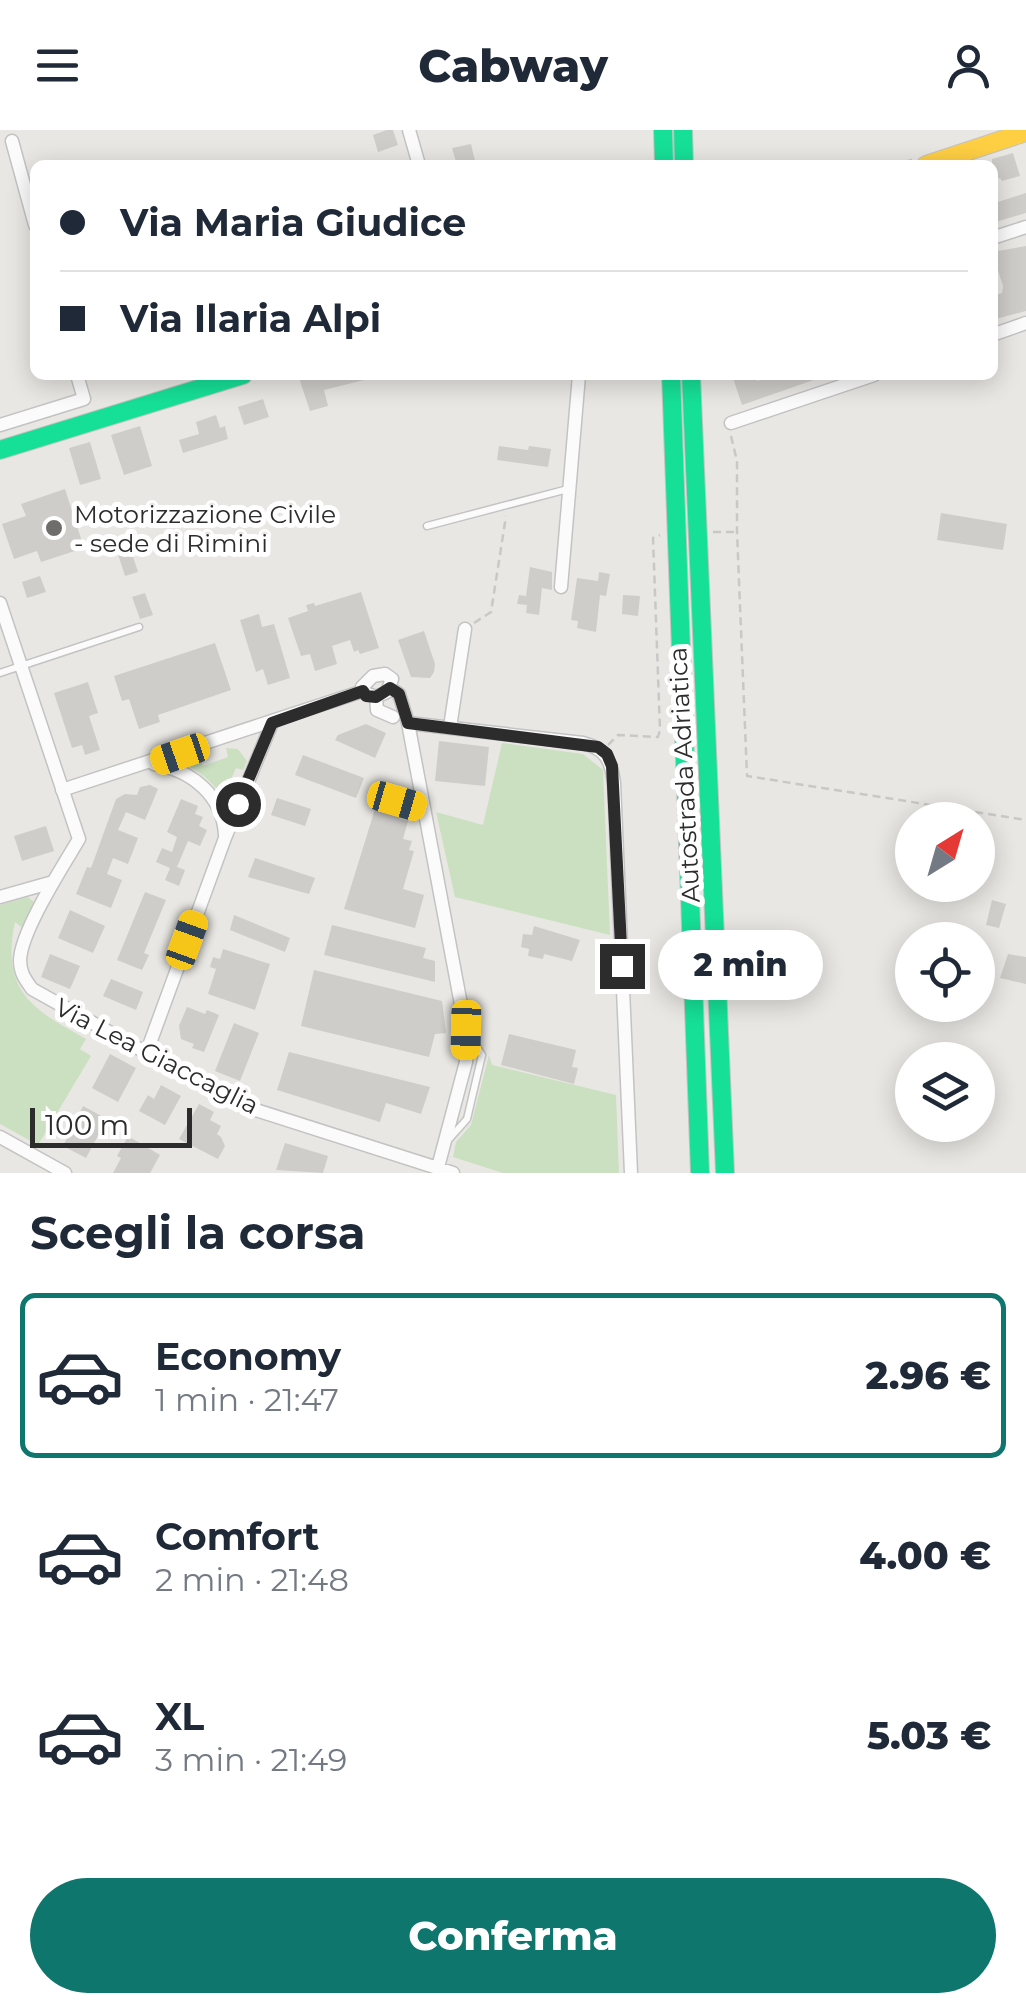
<!DOCTYPE html>
<html lang="it">
<head>
<meta charset="utf-8">
<style>
	:root { --surface:#fff; --page:#f6f6f7; --text:#1f2937; --muted:#747a83; --line:#e0e1e3; --accent:#0f766e }
	body { margin:0; font-family:Montserrat,sans-serif; background:var(--page); color:var(--text); height:100vh; display:flex; flex-direction:column; font-size:38px; white-space:nowrap }
	* { box-sizing:border-box; margin:0 }
	p { font-size:32px; color:var(--muted) }
	.icon { flex:none; width:55px; height:55px; fill:none; stroke:currentColor; stroke-width:2; stroke-linecap:round; stroke-linejoin:round }
	.map { position:relative; height:1043px; overflow:hidden }
	.sheet { display:flex; flex-direction:column; background:var(--surface); flex:1 }
	.sheet>* { flex:none }
	.top-card { position:absolute; left:30px; top:30px; width:968px; height:220px; border-radius:15px; box-shadow:0 5px 25px #0003; display:grid; align-content:center; height:220px; padding:0 30px; background:var(--surface) }
	.needle { width:65px; rotate:37deg }
	.fabs { position:absolute; left:895px; top:672px; display:grid; gap:20px }
	.fabs a { display:grid; place-items:center; width:100px; height:100px; border-radius:50%; background:var(--surface); box-shadow:0 5px 25px #0003; font-size:50px }
	.scale { position:absolute; left:30px; bottom:25px; width:162px; box-sizing:border-box; padding-left:10px; border:5px solid #2c2c2c; border-top:0; font-size:28px; line-height:35px; white-space:nowrap; color:#2c2c2c; -webkit-text-stroke:8px #fff; paint-order:stroke }
	.end { position:absolute; width:45px; height:45px; margin:-22px; border:12px solid #2c2c2c; background:#fff; box-shadow:0 0 0 5px #fff }
	.from { border-radius:50% }
	.bubble { position:absolute; height:70px; border-radius:35px; background:var(--surface); box-shadow:0 5px 25px #0003; font-size:32px; font-weight:800; line-height:70px; text-align:center }
	.car { position:absolute; width:30px; height:60px; margin:-30px -15px; border-radius:12px; box-shadow:0 0 8px 2px #0007; background:linear-gradient(#f5c518 24%,#345 0 40%,#f5c518 0 76%,#345 0 86%,#f5c518 0) }
	.top-card b { display:flex; align-items:center; gap:35px; height:95px; font-size:38px }
	.top-card b+b { border-top:2px solid var(--line) }
	.top-card i { width:25px; height:25px; background:var(--text) }
	ul { padding:0; list-style:none }
	li { display:flex; align-items:center; gap:30px; height:165px; margin:0 20px 15px; padding:0 10px; border:5px solid transparent; border-radius:15px }
	li div { flex:1 }
	li b { display:block; font-size:38px }
	li em { font-style:normal; font-weight:800 }
	li.selected { border-color:var(--accent) }
	li>.icon { width:90px; height:90px; stroke-width:1.5 }
	h2 { padding:0 30px; font-size:45px; line-height:120px }
	.cta { display:flex; gap:20px; margin-top:auto; padding:20px 30px }
	.cta a { flex:1; height:115px; border-radius:60px; background:var(--accent); color:#fff; font-size:40px; font-weight:800; line-height:115px; text-align:center }
	header { display:flex; justify-content:space-between; align-items:center; height:130px; padding:0 30px; background:var(--surface); font-size:45px; font-weight:800 }
	.map>svg:first-child { display:block }
	.green { fill:#cbe0c0 }
	.building { fill:#cecdca }
	.lines { fill:none; stroke-linecap:round; stroke-linejoin:round }
	.lane-casing { stroke:#c4c3c3; stroke-width:9 }
	.street-casing { stroke:#c4c3c3; stroke-width:15 }
	.fast-casing { stroke:#c4c3c3; stroke-width:20 }
	.slow-casing { stroke:#c4c3c3; stroke-width:20 }
	.path { stroke:#c8c8c7; stroke-width:2.5; stroke-dasharray:8 5; stroke-linecap:butt }
	.lane { stroke:#fcfbfb; stroke-width:6 }
	.street { stroke:#fcfbfb; stroke-width:12 }
	.fast { stroke:#16e098; stroke-width:18 }
	.slow { stroke:#ffcf43; stroke-width:18 }
	.route { stroke:#2c2c2c; stroke-width:12 }
	.poi-dot { fill:#6e6d6c; stroke:#fff; stroke-width:4 }
	.labels { text-anchor:middle; stroke-width:10; stroke-linejoin:round; paint-order:stroke }
	.poi-label { font-size:25px; fill:#2c2c2c; stroke:#fff; text-anchor:start }
	.street-label { font-size:25px; fill:#2c2c2c; stroke:#fff }
</style>
</head>
<body>
<header><svg class="icon" aria-label="menu" viewBox="0 0 24 24"><path d="M4 6h16M4 12h16M4 18h16"/></svg>Cabway<svg class="icon" aria-label="person" viewBox="0 0 24 24"><circle cx="12" cy="8" r="4"/><path d="M4 21q1-7 8-7t8 7"/></svg></header>
<div class="map">
<svg width="1026" height="1043" viewBox="0 0 1026 1043">
	<rect width="100%" height="100%" fill="#e9e7e3"/>
	<!-- green -->
	<path class="green" d="M 502,613 L 583,624 L 603,640 L 610,805 L 455,767 L 436,682 L 483,695 Z
		M 226,618 L 238,619 L 247,631 L 243,640 L 236,638 L 225,663 L 233,666 L 229,681 C 219,656 205,645 183,633 L 200,627 L 203,636 L 228,627 Z
		M 28,767 L 35,773 L 24,799 L 15,792 C 0,862 34,880 86,909 L 80,919 L 91,926 L 38,1015 L 0,994 L 0,775 Z
		M 489,925 L 492,935 L 616,965 L 619,1043 L 503,1043 L 453,1027 L 456,1012 L 471,995 Z"/>
	<!-- building -->
	<path class="building" d="M 387,0 L 393,0 L 398,15 L 378,22 L 373,5 Z
		M 471,14 L 476,35 L 457,35 L 452,18 Z
		M 1013,23 L 1020,46 L 1002,51 L 1000,48 L 992,50 L 992,29 Z
		M 1026,63 L 1026,83 L 992,93 L 992,74 Z
		M 1026,116 L 1026,181 L 992,190 L 992,166 L 1002,163 L 1003,156 L 992,122 Z
		M 298,245 L 372,245 L 372,248 L 324,260 L 328,276 L 310,281 Z
		M 741,245 L 755,245 L 757,251 L 776,245 L 825,246 L 742,275 L 733,248 Z
		M 263,269 L 269,287 L 244,295 L 238,277 Z
		M 216,285 L 220,298 L 225,296 L 228,309 L 183,323 L 179,310 L 199,304 L 196,292 Z
		M 140,296 L 152,336 L 124,345 L 111,305 Z
		M 90,312 L 101,349 L 80,355 L 69,318 Z
		M 499,316 L 528,320 L 529,316 L 551,319 L 548,337 L 497,330 Z
		M 65,359 L 84,418 L 41,432 L 37,421 L 14,429 L 2,394 L 26,386 L 21,374 Z
		M 941,383 L 1007,394 L 1003,420 L 937,410 Z
		M 131,420 L 138,442 L 125,446 L 118,424 Z
		M 530,437 L 552,442 L 552,460 L 542,458 L 539,485 L 526,483 L 527,475 L 517,474 L 519,465 L 526,466 Z
		M 599,442 L 610,444 L 606,466 L 600,465 L 596,502 L 577,498 L 578,491 L 571,490 L 577,448 L 598,451 Z
		M 40,446 L 46,462 L 27,468 L 22,452 Z
		M 361,462 L 379,518 L 360,524 L 358,520 L 354,522 L 350,510 L 332,516 L 337,534 L 315,541 L 310,524 L 301,526 L 288,488 L 308,481 L 306,475 L 314,473 L 315,476 Z
		M 145,463 L 153,485 L 140,489 L 132,467 Z
		M 623,465 L 640,466 L 638,486 L 622,484 Z
		M 259,484 L 262,497 L 274,494 L 290,548 L 268,555 L 263,539 L 256,542 L 240,490 Z
		M 424,501 L 435,534 L 434,542 L 430,548 L 411,547 L 398,510 Z
		M 215,513 L 231,560 L 158,585 L 160,592 L 139,599 L 129,569 L 122,571 L 114,546 Z
		M 88,552 L 98,583 L 89,586 L 100,620 L 85,625 L 82,615 L 72,618 L 54,563 Z
		M 366,594 L 386,603 L 375,628 L 335,610 L 338,605 Z
		M 439,611 L 489,617 L 485,656 L 435,651 Z
		M 303,625 L 364,648 L 356,668 L 295,645 Z
		M 150,655 L 158,659 L 145,690 L 126,682 L 118,700 L 138,708 L 128,734 L 113,728 L 107,744 L 122,750 L 111,778 L 76,764 L 87,737 L 91,738 L 116,669 L 125,664 L 137,665 L 140,657 Z
		M 277,668 L 311,679 L 305,696 L 271,685 Z
		M 181,669 L 198,676 L 195,684 L 203,687 L 199,696 L 207,700 L 200,716 L 188,711 L 177,737 L 185,740 L 179,756 L 165,750 L 170,738 L 156,732 L 162,718 L 172,722 L 177,707 L 167,702 Z
		M 375,679 L 400,686 L 399,689 L 408,691 L 403,709 L 412,711 L 409,720 L 414,721 L 403,759 L 424,765 L 415,798 L 344,779 Z
		M 46,696 L 54,721 L 22,731 L 14,706 Z
		M 255,728 L 315,748 L 309,764 L 248,747 Z
		M 145,762 L 166,770 L 144,823 L 149,825 L 142,840 L 117,830 Z
		M 992,770 L 1006,774 L 999,798 L 986,795 Z
		M 70,780 L 105,796 L 93,823 L 58,808 Z
		M 234,785 L 290,808 L 285,822 L 230,800 Z
		M 332,795 L 426,818 L 423,828 L 435,831 L 435,852 L 324,825 Z
		M 534,796 L 580,810 L 572,831 L 544,824 L 543,829 L 528,826 L 529,819 L 521,817 L 523,804 L 532,805 Z
		M 223,819 L 270,834 L 255,880 L 208,864 L 216,839 L 210,837 L 213,827 L 220,829 Z
		M 50,824 L 80,836 L 70,859 L 41,847 Z
		M 1008,824 L 1026,827 L 1026,854 L 1000,848 Z
		M 314,840 L 442,871 L 446,903 L 435,904 L 429,927 L 301,896 Z
		M 111,849 L 143,862 L 136,880 L 103,866 Z
		M 187,877 L 205,884 L 207,880 L 219,885 L 204,922 L 192,918 L 194,914 L 181,909 L 179,896 Z
		M 234,893 L 259,903 L 240,951 L 215,941 Z
		M 509,904 L 576,920 L 572,937 L 578,938 L 574,954 L 501,935 Z
		M 289,922 L 430,957 L 421,984 L 386,973 L 380,992 L 277,960 Z
		M 110,924 L 136,938 L 118,972 L 92,958 Z
		M 161,955 L 181,966 L 165,995 L 139,981 L 148,965 L 154,969 Z
		M 199,974 L 214,982 L 210,990 L 221,996 L 217,1004 L 221,1007 L 225,1016 L 218,1029 L 179,1009 Z
		M 83,976 L 107,989 L 86,1028 L 63,1016 Z
		M 128,1006 L 160,1025 L 150,1043 L 113,1043 L 121,1028 L 117,1026 Z
		M 285,1013 L 328,1026 L 323,1043 L 276,1040 Z"/>
	<g class="lines">
		<!-- lane casing -->
		<g class="lane-casing">
			<path id="lane" d="M 427,396 L 568,359
				M 0,543 L 139,497
				M 377,666 L 423,678
				M 450,1008 L 467,989 L 482,925 L 468,903"/>
		</g>
		<!-- street casing -->
		<g class="street-casing">
			<path id="street" d="M 409,0 L 419,35
				M 12,11 L 35,95
				M 992,108 L 1026,97
				M 992,205 L 1026,193
				M 731,293 L 874,245
				M 0,295 L 84,269 L 77,245
				M 561,457 L 579,245
				M 0,473 L 79,709 C 63,736 21,801 20,830 C 20,843 25,849 32,859 L 240,975 L 453,1043
				M 385,544 L 392,549 L 387,562 L 376,567 L 363,562 L 362,557 L 373,546 Z
				M 390,558 L 399,564 L 408,593 L 466,901 L 466,932 L 438,1037
				M 376,567 L 377,580 L 393,587
				M 408,593 L 583,613 C 606,619 611,630 614,653 L 631,1043
				M 450,597 L 465,499
				M 154,634 C 192,640 223,666 225,705
				M 62,660 L 363,561
				M 0,767 L 53,752
				M 146,924 L 225,708 L 272,593
				M 0,1007 L 65,1043"/>
		</g>
		<!-- fast casing -->
		<g class="fast-casing">
			<path id="fast" d="M 663,0 L 664,35
				M 683,0 L 684,35
				M 671,245 L 700,1043
				M 691,245 L 725,1043
				M 0,320 L 243,245"/>
		</g>
		<!-- slow casing -->
		<g class="slow-casing">
			<path id="slow" d="M 926,35 L 1026,2"/>
		</g>
		<!-- path -->
		<path class="path" d="M 894,35 L 912,30
			M 731,306 L 737,331 L 737,402 L 747,646 L 1026,690
			M 713,402 L 735,402
			M 474,493 L 491,482 L 506,386
			M 608,615 L 618,605 L 658,607 L 660,600 L 653,408 L 660,405"/>
		<!-- lane -->
		<use href="#lane" class="lane"/>
		<!-- street -->
		<use href="#street" class="street"/>
		<!-- fast -->
		<use href="#fast" class="fast"/>
		<!-- slow -->
		<use href="#slow" class="slow"/>
	</g>
	<g class="lines">
		<!-- route -->
		<path class="route" d="M 238,674 L 272,593 L 363,561 L 366,566 L 376,567 L 390,558 L 399,564 L 408,593 L 598,617 L 607,624 L 612,636 L 622,836"/>
	</g>
	<!-- markers -->
	<circle class="poi-dot" cx="54" cy="398" r="10"/>
	<g class="labels">
		<!-- poi labels -->
		<g class="poi-label">
			<text x="74" y="393">Motorizzazione Civile<tspan x="74" dy="29">- sede di Rimini</tspan></text>
		</g>
		<!-- street labels -->
		<g class="street-label">
			<text transform="translate(684 645) rotate(-93)" y="9">Autostrada Adriatica</text>
			<text transform="translate(157 926) rotate(27)" y="9">Via Lea Giaccaglia</text>
		</g>
	</g>
</svg>
<div class="fabs">
<a><svg class="needle" viewBox="-14 -14 28 28"><path d="M0-13l5 13h-10z" fill="#e53935"/><path d="M0 13l5-13h-10z" fill="#747a83"/></svg></a>
<a><svg class="icon" aria-label="locate" viewBox="0 0 24 24"><circle cx="12" cy="12" r="6"/><path d="M12 2v4M12 18v4M2 12h4M18 12h4"/></svg></a>
<a><svg class="icon" aria-label="layers" viewBox="0 0 24 24"><path d="M12 4l9 5-9 5-9-5zM3 14l9 5 9-5"/></svg></a>
</div>
<div class="scale">100 m</div>
<i class="end from" style="left:238px;top:674px"></i>
<i class="end" style="left:622px;top:836px"></i>
<div class="bubble" style="left:658px;top:800px;width:165px">2 min</div>
<i class="car" style="left:180px;top:624px;rotate:251deg"></i>
<i class="car" style="left:397px;top:671px;rotate:106deg"></i>
<i class="car" style="left:187px;top:810px;rotate:20deg"></i>
<i class="car" style="left:466px;top:900px;rotate:181deg"></i>
<div class="top-card">
<b><i class="from"></i>Via Maria Giudice</b>
<b><i></i>Via Ilaria Alpi</b>
</div>
</div>
<section class="sheet">
<h2>Scegli la corsa</h2>
<ul>
<li class="selected"><svg class="icon" aria-label="car" viewBox="0 0 24 24"><path d="M5 17H2v-5l4-1 3-4h7l3 4 3 1v5h-3M9 17h6M6 11h13"/><circle cx="7" cy="17" r="2"/><circle cx="17" cy="17" r="2"/></svg><div><b>Economy</b><p>1 min · 21:47</p></div><em>2.96 €</em></li>
<li><svg class="icon" aria-label="car" viewBox="0 0 24 24"><path d="M5 17H2v-5l4-1 3-4h7l3 4 3 1v5h-3M9 17h6M6 11h13"/><circle cx="7" cy="17" r="2"/><circle cx="17" cy="17" r="2"/></svg><div><b>Comfort</b><p>2 min · 21:48</p></div><em>4.00 €</em></li>
<li><svg class="icon" aria-label="car" viewBox="0 0 24 24"><path d="M5 17H2v-5l4-1 3-4h7l3 4 3 1v5h-3M9 17h6M6 11h13"/><circle cx="7" cy="17" r="2"/><circle cx="17" cy="17" r="2"/></svg><div><b>XL</b><p>3 min · 21:49</p></div><em>5.03 €</em></li>
</ul>
<div class="cta"><a>Conferma</a></div>
</section>
</body>
</html>
